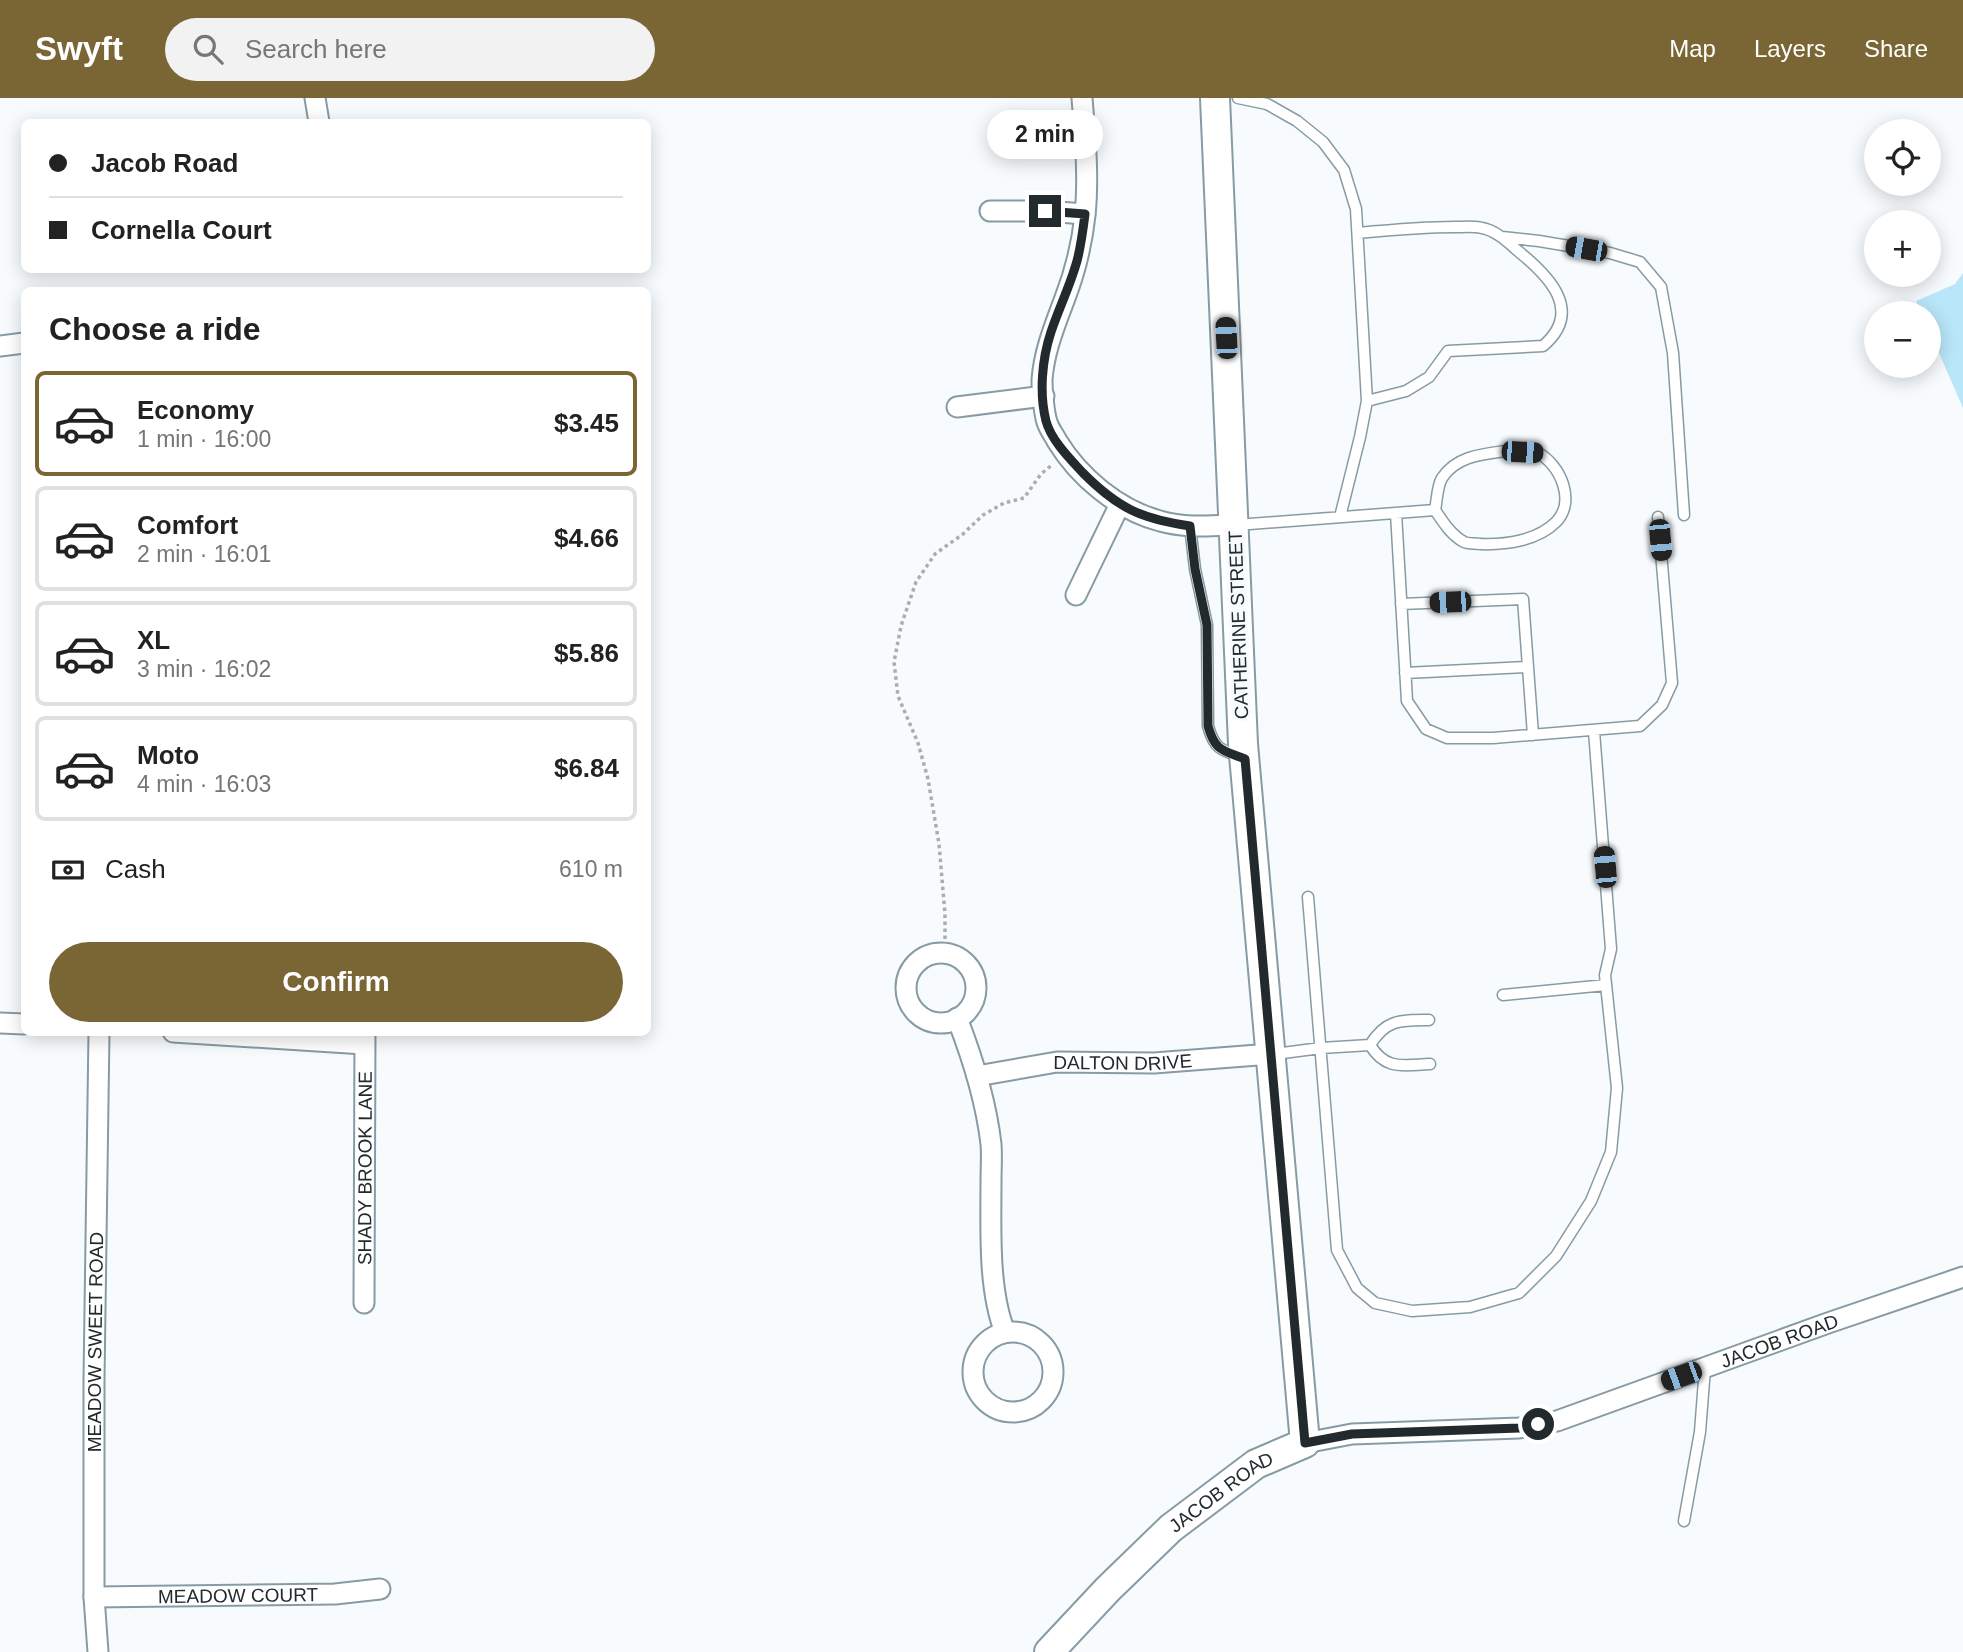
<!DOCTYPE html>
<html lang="en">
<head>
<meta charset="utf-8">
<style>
	:root { --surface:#fff; --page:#f2f2f2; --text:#222; --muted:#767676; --line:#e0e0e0; --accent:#7a6534 }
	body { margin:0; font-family:Helvetica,sans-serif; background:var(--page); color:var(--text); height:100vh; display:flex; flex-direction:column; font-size:26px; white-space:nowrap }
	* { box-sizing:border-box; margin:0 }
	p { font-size:23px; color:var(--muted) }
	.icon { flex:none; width:38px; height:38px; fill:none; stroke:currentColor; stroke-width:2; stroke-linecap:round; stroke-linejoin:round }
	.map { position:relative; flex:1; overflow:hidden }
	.panel { position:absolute; left:21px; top:189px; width:630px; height:749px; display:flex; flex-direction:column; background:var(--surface); border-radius:10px; box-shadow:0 4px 18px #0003 }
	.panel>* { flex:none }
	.top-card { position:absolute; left:21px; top:21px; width:630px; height:154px; border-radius:10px; box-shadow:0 4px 18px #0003; display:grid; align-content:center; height:154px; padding:0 28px; background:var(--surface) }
	.tools { position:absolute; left:1864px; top:21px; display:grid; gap:14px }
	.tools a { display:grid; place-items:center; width:77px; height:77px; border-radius:50%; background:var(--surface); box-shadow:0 4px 18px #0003; font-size:35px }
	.end { position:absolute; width:32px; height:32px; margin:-16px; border:9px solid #222a2e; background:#fff; box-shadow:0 0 0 4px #fff }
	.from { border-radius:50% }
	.bubble { position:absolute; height:49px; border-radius:24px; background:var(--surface); box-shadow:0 4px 18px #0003; font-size:23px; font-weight:800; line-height:49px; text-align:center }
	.car { position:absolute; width:21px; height:42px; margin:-21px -10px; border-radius:9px; box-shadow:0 0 5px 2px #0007; background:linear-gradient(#222 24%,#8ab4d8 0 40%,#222 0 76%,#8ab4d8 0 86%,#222 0) }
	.top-card b { display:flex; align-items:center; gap:24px; height:66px; font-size:26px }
	.top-card b+b { border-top:2px solid var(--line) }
	.top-card i { width:18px; height:18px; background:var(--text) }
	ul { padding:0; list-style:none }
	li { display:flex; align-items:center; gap:21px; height:105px; margin:0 14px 10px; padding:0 14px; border:4px solid var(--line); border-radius:10px }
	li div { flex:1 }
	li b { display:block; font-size:26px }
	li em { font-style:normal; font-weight:800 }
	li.current { border-color:var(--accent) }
	li>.icon { width:63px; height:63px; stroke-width:1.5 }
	h2 { padding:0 28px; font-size:32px; line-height:84px }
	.pay { display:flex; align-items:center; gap:18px; height:77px; padding:0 28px; font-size:26px }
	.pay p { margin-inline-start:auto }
	.button { display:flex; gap:14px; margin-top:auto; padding:14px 28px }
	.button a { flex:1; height:80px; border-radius:42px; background:var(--accent); color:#fff; font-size:28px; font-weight:800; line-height:80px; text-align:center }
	header { display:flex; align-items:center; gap:42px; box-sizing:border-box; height:98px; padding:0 35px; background:var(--accent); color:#fff }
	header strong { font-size:33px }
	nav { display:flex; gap:38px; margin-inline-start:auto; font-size:24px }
	.search { width:490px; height:63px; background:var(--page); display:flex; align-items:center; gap:18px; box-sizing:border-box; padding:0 24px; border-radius:38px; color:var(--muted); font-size:26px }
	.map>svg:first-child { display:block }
	.green { fill:#bae6fa }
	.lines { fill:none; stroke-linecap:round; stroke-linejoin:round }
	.lane-casing { stroke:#879ba5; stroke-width:13 }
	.street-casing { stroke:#879ba5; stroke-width:23 }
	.secondary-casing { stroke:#879ba5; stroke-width:32 }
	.path { stroke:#a9aeb1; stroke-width:3.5; stroke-dasharray:3.5 3.5; stroke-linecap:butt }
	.lane { stroke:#fff; stroke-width:10 }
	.street { stroke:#fff; stroke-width:19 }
	.secondary { stroke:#fff; stroke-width:28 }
	.route { stroke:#222a2e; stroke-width:9 }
	.labels { text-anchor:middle; stroke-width:7; stroke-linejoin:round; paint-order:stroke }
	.street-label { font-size:19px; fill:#222a2e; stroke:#f7fbfd }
</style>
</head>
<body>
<header>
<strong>Swyft</strong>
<div class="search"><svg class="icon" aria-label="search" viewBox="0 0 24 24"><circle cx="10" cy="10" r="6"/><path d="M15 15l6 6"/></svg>Search here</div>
<nav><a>Map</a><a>Layers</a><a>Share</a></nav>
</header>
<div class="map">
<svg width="1963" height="1554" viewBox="0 0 1963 1554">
	<rect width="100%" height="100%" fill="#f7fbfd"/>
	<!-- green -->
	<path class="green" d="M 1963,175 L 1963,310 L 1929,232 L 1928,215 L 1921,215 L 1916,203 L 1955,186 Z"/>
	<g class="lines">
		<!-- lane casing -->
		<g class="lane-casing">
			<path id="lane" d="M 1238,0 L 1267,6 L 1297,23 L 1323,44 L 1344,72 L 1356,111 L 1367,303 L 1360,339 L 1340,419
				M 1358,135 C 1390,132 1422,129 1455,129 C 1463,129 1473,128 1482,130 C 1495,132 1508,144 1518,153 C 1549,178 1584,213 1543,248 L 1448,253 L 1429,279 L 1406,293 L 1367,303
				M 1502,139 L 1539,143 L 1610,155 L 1640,164 L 1661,189 L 1673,255 L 1684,417
				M 1506,353 C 1515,353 1531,351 1538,355 C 1561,367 1576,404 1556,424 C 1537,443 1505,447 1480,446 C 1475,445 1468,446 1464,444 C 1451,437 1443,424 1435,412 C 1437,403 1437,388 1442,380 C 1456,358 1483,356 1506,353 Z
				M 1396,415 L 1407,603 L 1426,631 L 1447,640 L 1493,640 L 1640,628 L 1662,607 L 1672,585 L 1658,419
				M 1237,427 L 1435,412
				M 1190,428 L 1195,471 L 1207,527 L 1208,628 C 1214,650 1220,652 1241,659
				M 1401,506 L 1523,501 L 1533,637
				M 1405,575 L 1528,569
				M 1308,799 L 1337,1152 L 1357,1190 L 1375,1205 L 1412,1213 L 1470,1209 L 1519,1195 L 1556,1158 L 1591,1103 L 1611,1054 L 1617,990 L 1605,877 L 1611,851 L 1594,633
				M 1503,897 L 1606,887
				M 1370,947 C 1386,921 1401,922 1429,922
				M 1370,947 C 1386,973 1403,967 1430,966
				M 1275,956 L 1321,950 L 1370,947
				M 1684,1423 L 1700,1334 L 1705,1270"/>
		</g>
		<!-- street casing -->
		<g class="street-casing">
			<g id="street">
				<path d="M 315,0 L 319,24"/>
				<path d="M 1082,0 C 1085,38 1089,79 1085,117 C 1082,146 1075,174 1065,200 C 1055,227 1044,253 1042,282 C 1042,292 1044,315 1047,324 C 1049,331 1054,337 1057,343 C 1079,379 1118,412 1160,423 C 1184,430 1209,428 1234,427"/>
				<path d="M 990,113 L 1045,113 L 1085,116"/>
				<path d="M 0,248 L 24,245"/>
				<path d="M 957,309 L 1044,298"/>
				<path d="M 1076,497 L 1120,406"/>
				<circle cx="941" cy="890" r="35"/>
				<path d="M 957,920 C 973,961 986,1003 991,1046 C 992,1058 991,1071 991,1084 C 991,1130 988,1192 1005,1234"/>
				<path d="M 0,925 L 24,926"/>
				<path d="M 173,934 L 364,946"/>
				<path id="s1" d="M 977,978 L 1057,964 L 1154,965 L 1271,956"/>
				<path id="s2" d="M 364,1205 L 365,934"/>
				<circle cx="1013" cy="1274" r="40"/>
				<path id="s3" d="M 1305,1345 L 1352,1336 L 1519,1330 L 1557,1323 L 1828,1225 L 1963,1179"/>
				<path id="s4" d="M 94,1499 L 335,1496 L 380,1491"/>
				<path id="s5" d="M 98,1554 L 94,1499 L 94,1281 L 99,934"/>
			</g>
		</g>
		<!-- secondary casing -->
		<g class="secondary-casing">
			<g id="secondary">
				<path id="s6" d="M 1049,1554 L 1108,1491 L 1171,1430 L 1256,1366 L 1305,1345 L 1243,646 L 1215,0"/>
			</g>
		</g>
		<!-- path -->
		<path class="path" d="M 945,855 L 945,816 L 939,746 L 928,681 L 918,645 L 898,598 L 894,564 L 901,528 L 916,484 L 935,456 L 963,436 L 983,417 L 1004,405 L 1024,400 L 1041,376 L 1053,366"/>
		<!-- lane -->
		<use href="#lane" class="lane"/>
		<!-- street -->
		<use href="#street" class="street"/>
		<!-- secondary -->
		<use href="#secondary" class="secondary"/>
	</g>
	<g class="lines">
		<!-- route -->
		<path class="route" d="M 1045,113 L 1085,116 C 1083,132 1081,148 1077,163 C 1070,188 1059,210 1051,234 C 1042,261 1039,295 1046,323 C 1051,342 1070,361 1083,375 C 1118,410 1141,421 1190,428 L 1195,471 L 1207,527 L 1208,628 C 1215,653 1222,652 1245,661 L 1305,1345 L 1352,1336 L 1519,1330 L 1538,1326"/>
	</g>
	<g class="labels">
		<!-- street labels -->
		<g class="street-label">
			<text transform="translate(1238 527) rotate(-92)" y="7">CATHERINE STREET</text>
			<text dy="7" stroke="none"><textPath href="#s1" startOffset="147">DALTON DRIVE</textPath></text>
			<text dy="7" stroke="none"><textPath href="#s2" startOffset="135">SHADY BROOK LANE</textPath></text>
			<text dy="7" stroke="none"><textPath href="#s3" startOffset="490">JACOB ROAD</textPath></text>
			<text dy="7" stroke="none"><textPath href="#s5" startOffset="310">MEADOW SWEET ROAD</textPath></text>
			<text dy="7" stroke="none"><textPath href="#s6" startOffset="236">JACOB ROAD</textPath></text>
			<text dy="7" stroke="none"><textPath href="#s4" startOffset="144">MEADOW COURT</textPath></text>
		</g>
	</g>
</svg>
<div class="tools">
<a><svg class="icon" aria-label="locate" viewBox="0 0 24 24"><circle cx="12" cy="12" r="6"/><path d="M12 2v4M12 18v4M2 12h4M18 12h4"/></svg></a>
<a>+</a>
<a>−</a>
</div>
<i class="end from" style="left:1538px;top:1326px"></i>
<i class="end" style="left:1045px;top:113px"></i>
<div class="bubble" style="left:987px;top:12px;width:116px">2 min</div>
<i class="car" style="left:1586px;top:151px;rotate:280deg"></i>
<i class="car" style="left:1226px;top:240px;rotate:357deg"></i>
<i class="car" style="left:1522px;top:354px;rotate:93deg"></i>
<i class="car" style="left:1660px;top:442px;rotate:175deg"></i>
<i class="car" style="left:1450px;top:504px;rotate:268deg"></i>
<i class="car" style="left:1605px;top:769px;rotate:355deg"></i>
<i class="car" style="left:1681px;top:1278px;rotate:250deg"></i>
<div class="top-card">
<b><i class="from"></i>Jacob Road</b>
<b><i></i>Cornella Court</b>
</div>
<section class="panel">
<h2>Choose a ride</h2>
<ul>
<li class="current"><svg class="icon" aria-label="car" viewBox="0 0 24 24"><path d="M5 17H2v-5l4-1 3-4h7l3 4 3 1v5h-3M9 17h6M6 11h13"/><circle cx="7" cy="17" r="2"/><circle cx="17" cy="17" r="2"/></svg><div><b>Economy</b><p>1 min · 16:00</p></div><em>$3.45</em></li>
<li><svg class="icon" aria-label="car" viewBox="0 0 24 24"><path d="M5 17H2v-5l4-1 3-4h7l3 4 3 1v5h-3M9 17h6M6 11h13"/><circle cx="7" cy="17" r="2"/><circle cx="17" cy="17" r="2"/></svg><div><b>Comfort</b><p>2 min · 16:01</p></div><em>$4.66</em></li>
<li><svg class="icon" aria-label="car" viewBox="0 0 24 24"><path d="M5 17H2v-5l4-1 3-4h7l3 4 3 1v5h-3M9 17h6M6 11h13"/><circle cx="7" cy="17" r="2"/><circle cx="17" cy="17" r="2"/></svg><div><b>XL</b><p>3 min · 16:02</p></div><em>$5.86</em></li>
<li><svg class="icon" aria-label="car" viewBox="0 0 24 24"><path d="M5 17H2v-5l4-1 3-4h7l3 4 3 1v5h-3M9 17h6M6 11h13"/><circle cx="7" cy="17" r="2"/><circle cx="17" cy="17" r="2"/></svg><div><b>Moto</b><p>4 min · 16:03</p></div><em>$6.84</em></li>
</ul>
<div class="pay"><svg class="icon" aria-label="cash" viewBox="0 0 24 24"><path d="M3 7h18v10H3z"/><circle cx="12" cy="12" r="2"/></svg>Cash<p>610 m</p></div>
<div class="button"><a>Confirm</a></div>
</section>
</div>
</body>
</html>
